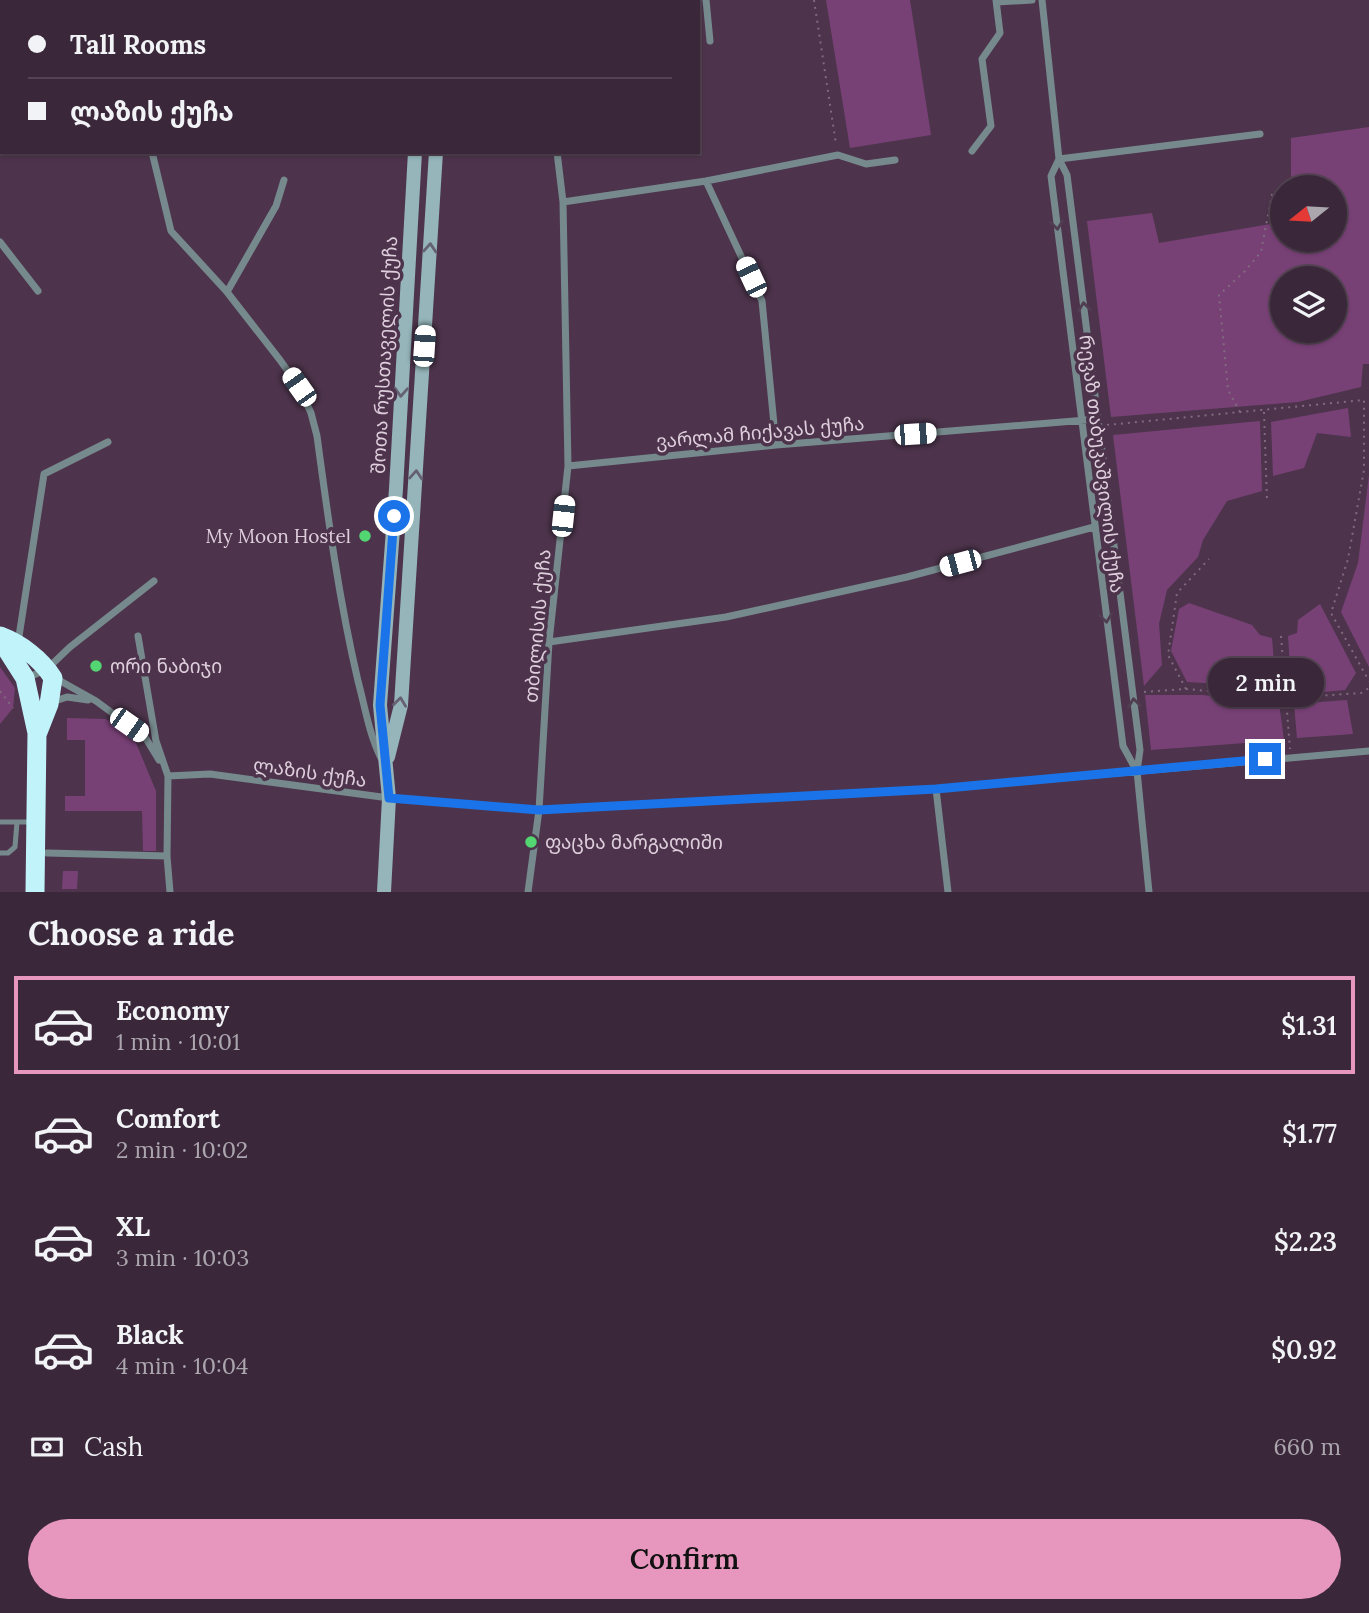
<!DOCTYPE html>
<html lang="en">
<head>
<meta charset="utf-8">
<style>
	:root { --surface:#3a2739; --page:#453344; --text:#f1f3f6; --muted:#aba5ae; --line:#544453; --accent:#e797bd }
	body { margin:0; font-family:Lora,"Noto Sans Georgian",serif; background:var(--page); color:var(--text); height:100vh; display:flex; flex-direction:column; font-size:26px; white-space:nowrap }
	* { box-sizing:border-box; margin:0 }
	p { font-size:23px; color:var(--muted) }
	.icon { flex:none; width:38px; height:38px; fill:none; stroke:currentColor; stroke-width:2; stroke-linecap:round; stroke-linejoin:round }
	.map { position:relative; height:892px; overflow:hidden }
	.sheet { display:flex; flex-direction:column; background:var(--surface); flex:1 }
	.sheet>* { flex:none }
	.top-card { position:absolute; left:0px; top:0px; width:700px; height:154px; box-shadow:0 2px 5px #0004,0 0 0 2px var(--line); display:grid; align-content:center; height:154px; padding:0 28px; background:var(--surface) }
	.needle { width:46px; rotate:252deg }
	.controls { position:absolute; left:1270px; top:175px; display:grid; gap:14px }
	.controls a { display:grid; place-items:center; width:77px; height:77px; border-radius:50%; background:var(--surface); box-shadow:0 2px 5px #0004,0 0 0 2px var(--line); font-size:35px }
	.end { position:absolute; width:32px; height:32px; margin:-16px; border:9px solid #1a73e8; background:#fff; box-shadow:0 0 0 4px #fff }
	.from { border-radius:50% }
	.bubble { position:absolute; height:49px; border-radius:24px; background:var(--surface); box-shadow:0 2px 5px #0004,0 0 0 2px var(--line); font-size:23px; font-weight:600; line-height:49px; text-align:center }
	.car { position:absolute; width:21px; height:42px; margin:-21px -10px; border-radius:9px; box-shadow:0 0 5px 2px #0007; background:linear-gradient(#fff 24%,#345 0 40%,#fff 0 76%,#345 0 86%,#fff 0) }
	.top-card b { display:flex; align-items:center; gap:24px; height:66px; font-size:26px }
	.top-card b+b { border-top:2px solid var(--line) }
	.top-card i { width:18px; height:18px; background:var(--text) }
	ul { padding:0; list-style:none }
	li { display:flex; align-items:center; gap:21px; height:98px; margin:0 14px 10px; padding:0 14px; border:4px solid transparent; border-radius:0px }
	li div { flex:1 }
	li b { display:block; font-size:26px }
	li em { font-style:normal; font-weight:600 }
	li.current { border-color:var(--accent) }
	li>.icon { width:63px; height:63px; stroke-width:1.5 }
	h2 { padding:0 28px; font-size:32px; line-height:84px }
	.pay { display:flex; align-items:center; gap:18px; height:77px; padding:0 28px; font-size:26px }
	.pay p { margin-inline-start:auto }
	.button { display:flex; gap:14px; margin-top:auto; padding:14px 28px }
	.button a { flex:1; height:80px; border-radius:42px; background:var(--accent); color:#111; font-size:28px; font-weight:600; line-height:80px; text-align:center }
	.map>svg:first-child { display:block }
	.green { fill:#784176; fill-rule:evenodd }
	.lines { fill:none; stroke-linecap:round; stroke-linejoin:round }
	.path { stroke:#806a7f; stroke-width:2; stroke-dasharray:2 5; stroke-linecap:butt }
	.lane { stroke:#768a8d; stroke-width:5 }
	.street { stroke:#768a8d; stroke-width:7 }
	.secondary { stroke:#95b5ba; stroke-width:14 }
	.highway { stroke:#c1f3fb; stroke-width:19 }
	.oneway { stroke:#513d52 }
	.oneway2 { stroke:#666172 }
	.route { stroke:#1a73e8; stroke-width:9 }
	.poi-dot { fill:#53d672; stroke:#4d344c; stroke-width:2.5 }
	.labels { text-anchor:middle; stroke-width:7; stroke-linejoin:round; paint-order:stroke }
	.street-label { font-size:19px; fill:#decedc; stroke:#4d344c }
	.poi-label { font-size:19px; fill:#decedc; stroke:#4d344c; text-anchor:start }
</style>
</head>
<body>
<div class="map">
<svg width="1369" height="892" viewBox="0 0 1369 892">
	<rect width="100%" height="100%" fill="#4d344c"/>
	<!-- green -->
	<path class="green" d="M 826,0 L 910,0 L 931,135 L 850,148 Z
		M 1369,127 L 1369,364 L 1363,364 L 1361,387 L 1298,402 L 1111,417 L 1087,221 L 1152,213 L 1159,243 L 1283,222 L 1283,240 L 1335,240 L 1335,187 L 1291,187 L 1291,138 ZM 1283,278 L 1335,278 L 1335,331 L 1283,331 Z
		M 1348,408 L 1351,437 L 1317,433 L 1304,468 L 1273,476 L 1271,422 Z
		M 1260,421 L 1262,491 L 1227,501 L 1203,540 L 1198,557 L 1167,590 L 1159,624 L 1162,665 L 1144,686 L 1113,435 Z
		M 1369,475 L 1369,667 L 1341,612 L 1358,563 Z
		M 1189,603 L 1252,625 L 1260,635 L 1272,638 L 1276,687 L 1187,682 L 1171,651 L 1179,609 Z
		M 1320,604 L 1356,673 L 1345,690 L 1292,695 L 1288,636 L 1297,633 L 1298,620 Z
		M 0,667 L 15,688 L 13,708 L 0,724 Z
		M 1145,695 L 1202,695 L 1279,703 L 1284,740 L 1151,750 Z
		M 1347,700 L 1353,734 L 1297,738 L 1294,704 Z
		M 67,718 L 106,719 L 122,729 L 136,743 L 156,791 L 156,851 L 143,851 L 142,811 L 65,811 L 65,796 L 85,796 L 85,740 L 67,740 Z
		M 63,871 L 78,871 L 77,889 L 62,889 Z"/>
	<g class="lines">
		<!-- path -->
		<path class="path" d="M 814,0 L 836,144
			M 1240,412 L 1228,390 L 1219,295 L 1245,271 L 1261,252 L 1272,194
			M 1264,412 L 1267,501
			M 1107,425 L 1364,400 L 1364,470 L 1348,559 L 1331,613 L 1369,681
			M 1281,636 L 1290,749
			M 1186,689 L 1168,655 L 1177,593 L 1209,559
			M 0,691 L 13,708
			M 1144,692 L 1186,689 L 1286,698 L 1361,693 L 1369,688"/>
		<!-- lane -->
		<path class="lane" d="M 0,822 L 30,822
			M 0,853 L 8,853 L 15,847 L 17,822"/>
		<!-- street -->
		<path class="street" d="M 113,0 L 114,2
			M 539,0 L 539,2
			M 706,0 L 710,41
			M 1042,0 L 1059,159 L 1067,175 L 1140,750 L 1137,771 L 1149,892
			M 90,2 L 95,0
			M 997,2 L 1032,0
			M 0,35 L 2,34
			M 972,151 L 991,126 L 982,59 L 1000,33 L 996,0
			M 152,152 L 171,231 L 227,292 L 280,360 L 299,387 L 311,413 L 317,436 C 328,518 339,600 358,681 C 365,707 369,734 381,758
			M 1059,159 L 1051,176 L 1123,746 L 1136,770
			M 1059,159 L 1260,134
			M 706,181 L 762,301 L 776,445
			M 563,202 L 706,181 L 838,155 L 866,164 L 895,160
			M 0,242 L 38,291
			M 227,292 L 276,206 L 284,180
			M 568,466 L 776,445 L 1099,419
			M 138,636 L 156,741 L 168,776 L 167,856 L 170,892
			M 549,642 L 726,617 L 907,577 L 1094,527
			M 18,643 L 44,474 L 108,442
			M 27,678 L 47,669 L 70,647 L 154,581
			M 55,678 L 96,701 L 145,737 L 159,760
			M 52,702 L 67,697 L 88,700
			M 168,776 L 210,774 L 389,798 L 539,810 L 936,789 L 1369,751
			M 936,789 L 948,892
			M 47,853 L 167,856
			M 528,892 L 539,810 L 549,642 L 568,466 L 563,202 L 557,152"/>
		<!-- secondary -->
		<path class="secondary" d="M 424,2 L 424,0
			M 446,2 L 446,0
			M 388,757 L 401,705 L 436,152
			M 384,892 L 389,798 L 380,705 L 396,489 L 415,152"/>
		<!-- highway -->
		<path class="highway" d="M 0,636 C 21,644 41,659 53,678 L 49,704 L 38,732
			M 0,639 L 25,678 L 37,733 L 35,892"/>
	</g>
	<!-- one-way arrows -->
	<defs><path id="oneway-chevron" d="M-2-3.5L2.5 0L-2 3.5" fill="none" stroke-width="1.6" stroke-linecap="round" stroke-linejoin="round" transform="scale(1.75)"/></defs>
	<g class="oneway">
		<use href="#oneway-chevron" transform="translate(1057 225) rotate(83)"/>
		<use href="#oneway-chevron" transform="translate(1084 307) rotate(-97)"/>
		<use href="#oneway-chevron" transform="translate(1106 618) rotate(83)"/>
		<use href="#oneway-chevron" transform="translate(1134 703) rotate(-97)"/>
	</g>
	<g class="oneway2">
		<use href="#oneway-chevron" transform="translate(430 248) rotate(-86)"/>
		<use href="#oneway-chevron" transform="translate(401 392) rotate(93)"/>
		<use href="#oneway-chevron" transform="translate(416 475) rotate(-86)"/>
		<use href="#oneway-chevron" transform="translate(400 702) rotate(-83)"/>
	</g>
	<g class="lines">
		<!-- route -->
		<path class="route" d="M 394,516 L 380,705 L 389,798 L 539,810 L 936,789 L 1265,759"/>
	</g>
	<!-- markers -->
	<g class="poi-dot">
		<circle cx="365" cy="536" r="7"/>
		<circle cx="96" cy="666" r="7"/>
		<circle cx="531" cy="842" r="7"/>
	</g>
	<g class="labels">
		<!-- street labels -->
		<g class="street-label">
			<text transform="translate(384 355) rotate(-87)" y="7">შოთა რუსთაველის ქუჩა</text>
			<text transform="translate(760 432) rotate(-5)" y="7">ვარლამ ჩიქავას ქუჩა</text>
			<text transform="translate(1102 464) rotate(83)" y="7">რევაზ თაბუკაშვილის ქუჩა</text>
			<text transform="translate(537 626) rotate(-85)" y="7">თბილისის ქუჩა</text>
			<text transform="translate(310 772) rotate(8)" y="7">ლაზის ქუჩა</text>
		</g>
		<!-- poi labels -->
		<g class="poi-label">
			<text x="351" y="543" text-anchor="end">My Moon Hostel</text>
			<text x="110" y="673">ორი ნაბიჯი</text>
			<text x="545" y="849">ფაცხა მარგალიში</text>
		</g>
	</g>
</svg>
<div class="controls">
<a><svg class="needle" viewBox="-14 -14 28 28"><path d="M0-13l5 13h-10z" fill="#e53935"/><path d="M0 13l5-13h-10z" fill="#aba5ae"/></svg></a>
<a><svg class="icon" aria-label="layers" viewBox="0 0 24 24"><path d="M12 4l9 5-9 5-9-5zM3 14l9 5 9-5"/></svg></a>
</div>
<i class="end from" style="left:394px;top:516px"></i>
<i class="end" style="left:1265px;top:759px"></i>
<div class="bubble" style="left:1208px;top:658px;width:116px">2 min</div>
<i class="car" style="left:751px;top:277px;rotate:335deg"></i>
<i class="car" style="left:424px;top:346px;rotate:4deg"></i>
<i class="car" style="left:299px;top:387px;rotate:325deg"></i>
<i class="car" style="left:915px;top:434px;rotate:86deg"></i>
<i class="car" style="left:563px;top:516px;rotate:6deg"></i>
<i class="car" style="left:960px;top:563px;rotate:255deg"></i>
<i class="car" style="left:129px;top:725px;rotate:125deg"></i>
<div class="top-card">
<b><i class="from"></i>Tall Rooms</b>
<b><i></i>ლაზის ქუჩა</b>
</div>
</div>
<section class="sheet">
<h2>Choose a ride</h2>
<ul>
<li class="current"><svg class="icon" aria-label="car" viewBox="0 0 24 24"><path d="M5 17H2v-5l4-1 3-4h7l3 4 3 1v5h-3M9 17h6M6 11h13"/><circle cx="7" cy="17" r="2"/><circle cx="17" cy="17" r="2"/></svg><div><b>Economy</b><p>1 min · 10:01</p></div><em>$1.31</em></li>
<li><svg class="icon" aria-label="car" viewBox="0 0 24 24"><path d="M5 17H2v-5l4-1 3-4h7l3 4 3 1v5h-3M9 17h6M6 11h13"/><circle cx="7" cy="17" r="2"/><circle cx="17" cy="17" r="2"/></svg><div><b>Comfort</b><p>2 min · 10:02</p></div><em>$1.77</em></li>
<li><svg class="icon" aria-label="car" viewBox="0 0 24 24"><path d="M5 17H2v-5l4-1 3-4h7l3 4 3 1v5h-3M9 17h6M6 11h13"/><circle cx="7" cy="17" r="2"/><circle cx="17" cy="17" r="2"/></svg><div><b>XL</b><p>3 min · 10:03</p></div><em>$2.23</em></li>
<li><svg class="icon" aria-label="car" viewBox="0 0 24 24"><path d="M5 17H2v-5l4-1 3-4h7l3 4 3 1v5h-3M9 17h6M6 11h13"/><circle cx="7" cy="17" r="2"/><circle cx="17" cy="17" r="2"/></svg><div><b>Black</b><p>4 min · 10:04</p></div><em>$0.92</em></li>
</ul>
<div class="pay"><svg class="icon" aria-label="cash" viewBox="0 0 24 24"><path d="M3 7h18v10H3z"/><circle cx="12" cy="12" r="2"/></svg>Cash<p>660 m</p></div>
<div class="button"><a>Confirm</a></div>
</section>
</body>
</html>
